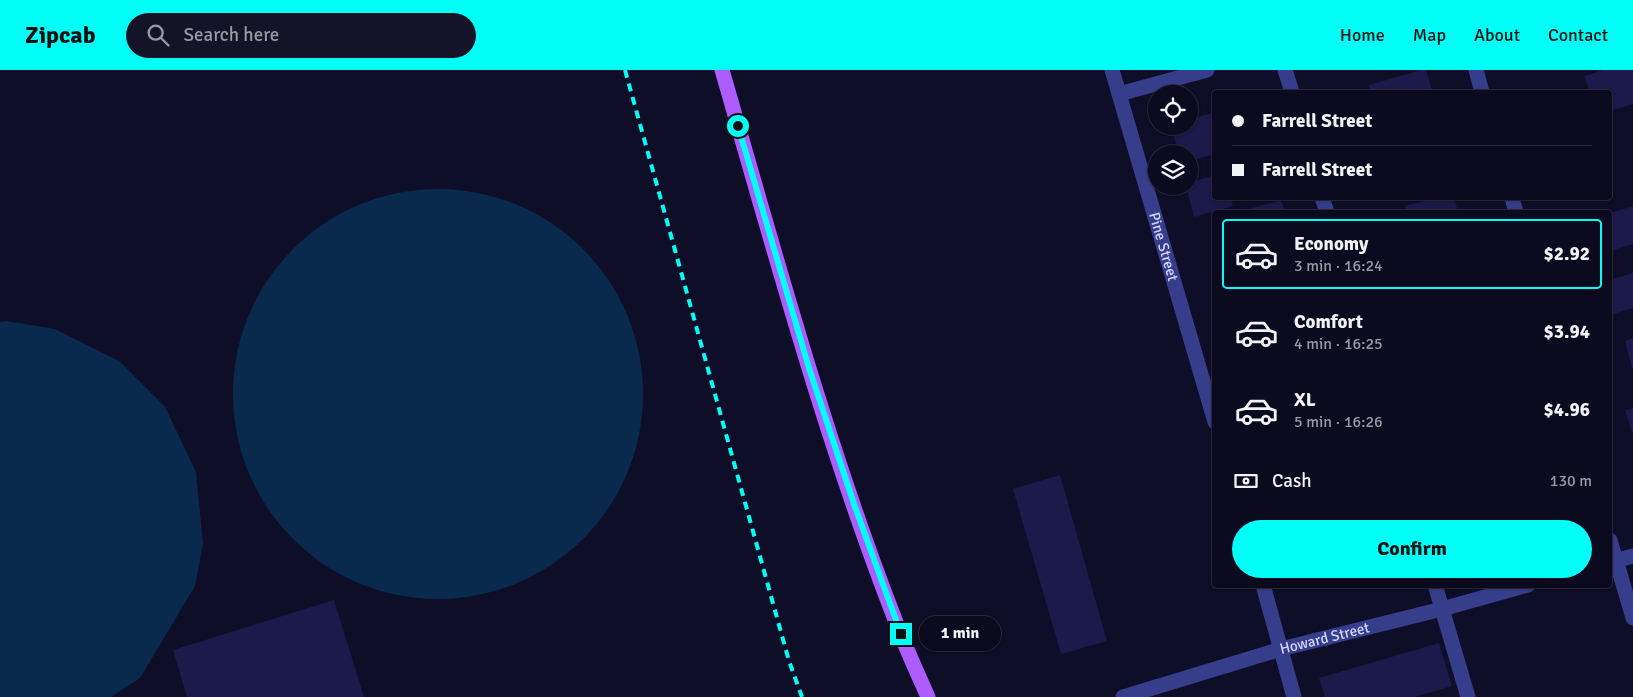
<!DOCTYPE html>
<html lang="en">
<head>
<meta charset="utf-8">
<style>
	:root { --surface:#0b0a1e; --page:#141327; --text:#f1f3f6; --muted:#9a9aa4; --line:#2b2b3c; --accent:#01fff8 }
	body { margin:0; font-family:Signika,sans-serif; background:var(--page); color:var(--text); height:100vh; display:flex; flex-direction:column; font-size:19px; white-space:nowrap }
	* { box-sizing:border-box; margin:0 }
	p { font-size:16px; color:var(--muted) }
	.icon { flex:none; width:28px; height:28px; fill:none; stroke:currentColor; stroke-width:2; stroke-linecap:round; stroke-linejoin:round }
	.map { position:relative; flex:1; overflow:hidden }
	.details { position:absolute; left:1212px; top:140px; width:400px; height:378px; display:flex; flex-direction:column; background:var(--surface); border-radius:5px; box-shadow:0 1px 4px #0004,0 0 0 1px var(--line) }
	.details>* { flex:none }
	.top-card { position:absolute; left:1212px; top:20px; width:400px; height:110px; border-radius:5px; box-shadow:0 1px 4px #0004,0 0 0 1px var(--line); display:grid; align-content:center; height:110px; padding:0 20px; background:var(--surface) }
	.buttons { position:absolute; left:1148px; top:15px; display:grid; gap:10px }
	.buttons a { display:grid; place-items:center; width:50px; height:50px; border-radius:50%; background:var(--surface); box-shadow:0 1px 4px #0004,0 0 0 1px var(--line); font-size:25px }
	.end { position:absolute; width:22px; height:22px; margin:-11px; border:6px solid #01fff8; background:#111; box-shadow:0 0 0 2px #111 }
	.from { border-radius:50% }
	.bubble { position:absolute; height:35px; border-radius:18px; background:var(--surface); box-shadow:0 1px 4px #0004,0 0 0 1px var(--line); font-size:16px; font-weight:800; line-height:35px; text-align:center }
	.top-card b { display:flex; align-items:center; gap:18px; height:48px; font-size:19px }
	.top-card b+b { border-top:1px solid var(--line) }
	.top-card i { width:12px; height:12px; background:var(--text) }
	ul { padding:9px 0 0; list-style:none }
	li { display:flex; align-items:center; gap:15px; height:70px; margin:0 10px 8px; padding:0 10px; border:2px solid transparent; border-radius:5px }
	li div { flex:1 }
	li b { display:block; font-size:19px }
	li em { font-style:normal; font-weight:800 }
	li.current { border-color:var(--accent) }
	li>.icon { width:45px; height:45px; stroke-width:1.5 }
	.pay { display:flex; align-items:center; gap:12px; height:55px; padding:0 20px; font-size:19px }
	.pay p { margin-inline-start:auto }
	.button { display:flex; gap:10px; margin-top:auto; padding:10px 20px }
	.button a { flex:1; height:58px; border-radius:30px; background:var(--accent); color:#111; font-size:20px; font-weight:800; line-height:58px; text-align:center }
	header { display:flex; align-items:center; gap:30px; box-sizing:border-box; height:70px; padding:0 25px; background:var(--accent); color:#111 }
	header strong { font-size:24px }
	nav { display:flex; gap:28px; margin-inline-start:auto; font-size:18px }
	.search { width:350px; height:45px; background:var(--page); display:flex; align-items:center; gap:12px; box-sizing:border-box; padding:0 18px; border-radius:28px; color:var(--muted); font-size:19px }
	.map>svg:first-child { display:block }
	.water { fill:#092a4d }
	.building { fill:#1c194b }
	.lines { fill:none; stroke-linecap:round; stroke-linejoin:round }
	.minor { stroke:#363e8b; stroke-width:15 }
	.major { stroke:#ad5cff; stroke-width:15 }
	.rail { stroke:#01fff8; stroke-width:4; stroke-dasharray:8 6; stroke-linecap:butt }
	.route { stroke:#01fff8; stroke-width:6 }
	.labels { text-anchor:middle; stroke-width:4; stroke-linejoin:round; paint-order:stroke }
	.street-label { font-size:15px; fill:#d5d6ff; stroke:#0f0e28 }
</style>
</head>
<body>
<header>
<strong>Zipcab</strong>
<div class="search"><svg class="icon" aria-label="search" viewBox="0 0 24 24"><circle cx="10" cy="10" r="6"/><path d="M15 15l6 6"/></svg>Search here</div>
<nav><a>Home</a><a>Map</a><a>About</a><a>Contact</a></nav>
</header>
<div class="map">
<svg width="1633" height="627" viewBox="0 0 1633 627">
	<rect width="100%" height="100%" fill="#0f0e28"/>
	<!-- water -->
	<path class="water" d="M233 324a205 205 0 1 1 410 0a205 205 0 1 1-410 0Z
		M 6,251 L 55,259 L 119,291 L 165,337 L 196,402 L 203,474 L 195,516 L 140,608 L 111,627 L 0,627 L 0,252 Z"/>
	<!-- building -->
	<path class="building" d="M 1421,0 L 1426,0 L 1432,20 L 1424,22 L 1371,22 L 1369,15 Z
		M 1603,0 L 1633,0 L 1633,34 L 1610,41 L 1610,22 L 1590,22 L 1584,6 Z
		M 1215,42 L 1215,84 L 1189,91 L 1189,84 L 1179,84 L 1171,56 L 1189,56 L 1189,50 Z
		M 1215,105 L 1215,128 L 1230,128 L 1233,136 L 1194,147 L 1186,116 L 1189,116 L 1189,113 Z
		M 1435,128 L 1454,128 L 1458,142 L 1407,142 L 1405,136 Z
		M 1281,130 L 1285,142 L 1239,142 Z
		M 1633,136 L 1633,174 L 1610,181 L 1610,143 Z
		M 1633,203 L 1633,238 L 1610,245 L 1610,210 Z
		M 1633,268 L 1633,298 L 1632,298 L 1625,271 Z
		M 1633,338 L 1633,365 L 1625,340 Z
		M 1060,405 L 1107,571 L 1061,584 L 1013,419 Z
		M 334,530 L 364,627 L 187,627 L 173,580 Z
		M 1439,573 L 1452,616 L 1415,627 L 1325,627 L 1319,608 Z"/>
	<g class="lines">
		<!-- minor -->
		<g class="minor">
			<path id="s1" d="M 1112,0 L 1215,352"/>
			<path d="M 1285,0 L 1292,22"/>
			<path d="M 1476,0 L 1482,22"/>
			<path d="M 1119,24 L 1207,0"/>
			<path d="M 1322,128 L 1327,142"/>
			<path d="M 1512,128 L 1516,142"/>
			<path d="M 1610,470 L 1633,548"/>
			<path d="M 1610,492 L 1633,486"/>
			<path d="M 1263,515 L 1294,627"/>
			<path d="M 1435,515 L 1468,627"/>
			<path id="s2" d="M 1123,627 L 1281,579 L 1442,539 L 1528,515"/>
		</g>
		<!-- major -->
		<path class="major" d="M 722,0 C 775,183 825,369 894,547 C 904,574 916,600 928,627"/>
		<!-- rail -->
		<path class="rail" d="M 625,0 L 789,591 L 802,627"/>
	</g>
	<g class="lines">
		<!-- route -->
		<path class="route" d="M 738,56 L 809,298 L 854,434 L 901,564"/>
	</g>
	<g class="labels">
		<!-- street labels -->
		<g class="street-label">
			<text dy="5" stroke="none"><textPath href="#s1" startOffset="184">Pine Street</textPath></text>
			<text dy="5" stroke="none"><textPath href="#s2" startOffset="210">Howard Street</textPath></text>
		</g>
	</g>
</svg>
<div class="buttons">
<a><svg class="icon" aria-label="locate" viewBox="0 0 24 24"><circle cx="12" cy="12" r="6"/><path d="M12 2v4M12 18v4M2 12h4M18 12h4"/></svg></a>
<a><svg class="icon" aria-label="layers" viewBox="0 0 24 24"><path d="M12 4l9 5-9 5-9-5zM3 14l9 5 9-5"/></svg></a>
</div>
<i class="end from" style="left:738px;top:56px"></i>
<i class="end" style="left:901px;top:564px"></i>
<div class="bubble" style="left:919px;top:546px;width:82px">1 min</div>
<div class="top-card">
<b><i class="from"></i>Farrell Street</b>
<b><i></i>Farrell Street</b>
</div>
<section class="details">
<ul>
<li class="current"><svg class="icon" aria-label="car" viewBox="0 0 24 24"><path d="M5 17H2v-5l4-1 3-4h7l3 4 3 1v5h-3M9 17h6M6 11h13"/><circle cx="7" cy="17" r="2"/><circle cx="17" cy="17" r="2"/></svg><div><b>Economy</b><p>3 min · 16:24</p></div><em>$2.92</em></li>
<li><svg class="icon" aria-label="car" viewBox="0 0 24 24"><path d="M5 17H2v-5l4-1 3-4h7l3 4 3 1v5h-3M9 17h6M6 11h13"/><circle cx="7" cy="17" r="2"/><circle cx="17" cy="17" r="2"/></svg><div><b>Comfort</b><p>4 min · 16:25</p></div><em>$3.94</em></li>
<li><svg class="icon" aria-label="car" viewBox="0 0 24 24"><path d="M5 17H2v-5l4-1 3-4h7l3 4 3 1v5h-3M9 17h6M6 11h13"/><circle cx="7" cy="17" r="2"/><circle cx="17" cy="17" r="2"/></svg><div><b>XL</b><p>5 min · 16:26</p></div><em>$4.96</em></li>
</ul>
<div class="pay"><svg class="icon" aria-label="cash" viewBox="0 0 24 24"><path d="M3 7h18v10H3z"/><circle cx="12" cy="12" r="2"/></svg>Cash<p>130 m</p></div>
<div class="button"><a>Confirm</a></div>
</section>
</div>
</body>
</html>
